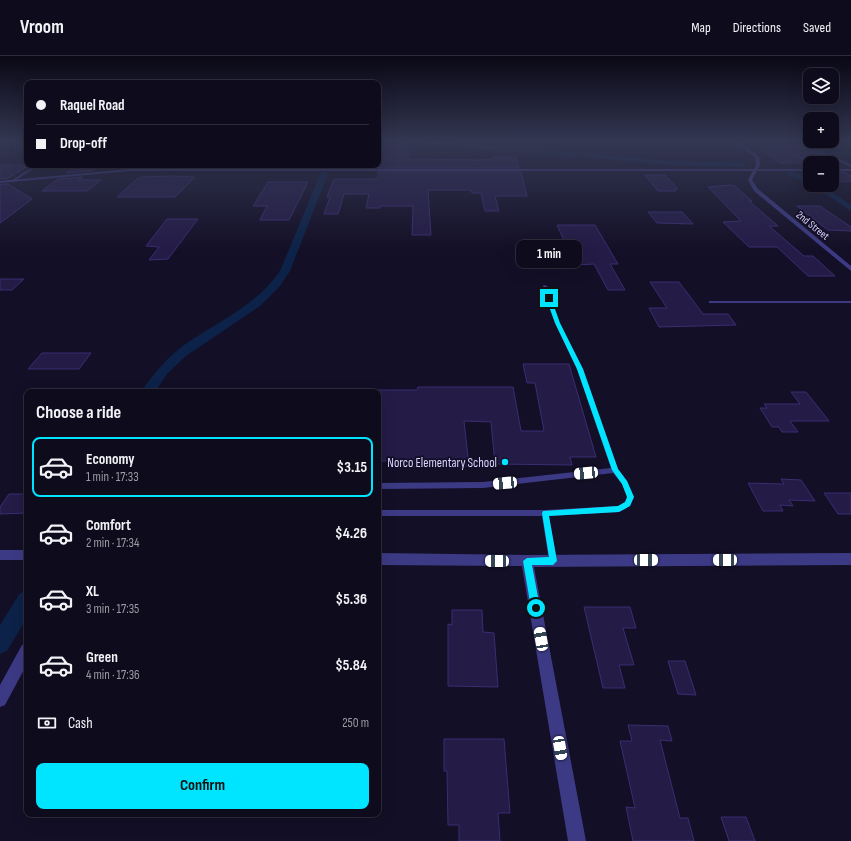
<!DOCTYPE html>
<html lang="en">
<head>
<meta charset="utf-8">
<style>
	:root { --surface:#0e0b1c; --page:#1c1929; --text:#f1f3f6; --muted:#9b9ba3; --line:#2e2b3b; --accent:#00e5ff }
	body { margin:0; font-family:"Sofia Sans Condensed",sans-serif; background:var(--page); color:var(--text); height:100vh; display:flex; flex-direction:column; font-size:15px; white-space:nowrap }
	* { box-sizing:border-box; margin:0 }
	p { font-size:13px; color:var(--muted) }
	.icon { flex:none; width:22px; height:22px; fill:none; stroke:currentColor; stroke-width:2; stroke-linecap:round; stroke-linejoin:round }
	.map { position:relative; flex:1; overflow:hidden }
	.panel { position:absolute; left:24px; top:333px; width:357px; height:428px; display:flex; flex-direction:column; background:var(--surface); border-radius:8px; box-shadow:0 4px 16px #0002,0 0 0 1px var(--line) }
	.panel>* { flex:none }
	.top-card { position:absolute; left:24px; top:24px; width:357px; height:88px; border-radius:8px; box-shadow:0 4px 16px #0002,0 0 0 1px var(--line); display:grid; align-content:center; height:88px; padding:0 12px; background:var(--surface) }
	.controls { position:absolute; left:803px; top:12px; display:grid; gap:8px }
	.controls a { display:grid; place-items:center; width:36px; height:36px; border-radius:8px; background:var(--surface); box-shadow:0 4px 16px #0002,0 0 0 1px var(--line); font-size:20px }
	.end { position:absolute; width:18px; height:18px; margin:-9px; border:5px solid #00e5ff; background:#111; box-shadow:0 0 0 2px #111 }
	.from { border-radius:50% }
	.bubble { position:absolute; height:28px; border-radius:8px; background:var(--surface); box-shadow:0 4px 16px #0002,0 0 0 1px var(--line); font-size:13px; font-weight:700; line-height:28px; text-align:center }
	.car { position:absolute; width:12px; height:24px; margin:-12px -6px; border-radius:5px; box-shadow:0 0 3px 1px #0007; background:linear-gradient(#fff 24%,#345 0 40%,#fff 0 76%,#345 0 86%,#fff 0) }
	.top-card b { display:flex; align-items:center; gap:14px; height:38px; font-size:15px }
	.top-card b+b { border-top:1px solid var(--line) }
	.top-card i { width:10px; height:10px; background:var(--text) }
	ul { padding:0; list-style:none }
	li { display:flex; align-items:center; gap:12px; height:60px; margin:0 8px 6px; padding:0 4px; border:2px solid transparent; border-radius:8px }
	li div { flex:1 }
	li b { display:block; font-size:15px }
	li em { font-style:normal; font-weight:700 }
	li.current { border-color:var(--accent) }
	li>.icon { width:36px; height:36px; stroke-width:1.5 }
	h2 { padding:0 12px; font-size:18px; line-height:48px }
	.pay { display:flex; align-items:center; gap:10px; height:44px; padding:0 12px; font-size:15px }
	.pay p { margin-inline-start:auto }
	.action { display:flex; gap:8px; margin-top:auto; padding:8px 12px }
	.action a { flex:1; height:46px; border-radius:8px; background:var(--accent); color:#111; font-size:16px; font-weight:700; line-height:46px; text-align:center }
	header { display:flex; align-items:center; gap:24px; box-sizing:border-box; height:56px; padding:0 20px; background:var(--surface); border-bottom:1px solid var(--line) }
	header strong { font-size:19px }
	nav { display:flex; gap:22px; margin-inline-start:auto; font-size:14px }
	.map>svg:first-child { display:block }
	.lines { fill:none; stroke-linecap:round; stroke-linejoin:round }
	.canal { fill:#0c2248; fill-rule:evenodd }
	.building { fill:#241b47; stroke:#3b2d73 }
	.service { fill:#3d3a85; fill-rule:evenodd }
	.minor { fill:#3d3a85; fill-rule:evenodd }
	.tertiary { fill:#3d3a85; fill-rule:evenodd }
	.route { fill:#00e5ff }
	.poi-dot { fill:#00e5ff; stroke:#130f26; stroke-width:1.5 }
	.labels { text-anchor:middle; stroke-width:3.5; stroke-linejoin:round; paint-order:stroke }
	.far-street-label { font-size:11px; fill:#d9d4ff; stroke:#130f26 }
	.poi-label { font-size:13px; fill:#d9d4ff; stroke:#130f26; text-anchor:end }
</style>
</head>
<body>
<header>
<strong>Vroom</strong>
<nav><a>Map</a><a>Directions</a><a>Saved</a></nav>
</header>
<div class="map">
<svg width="851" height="785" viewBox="0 0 851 785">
	<rect width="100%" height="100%" fill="#130f26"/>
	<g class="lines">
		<!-- canal -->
		<path class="canal" d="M 423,86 L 443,86 L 574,97 L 577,99 L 574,101 L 426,88 Z
			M 582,97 L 668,105 L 743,107 L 746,109 L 743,111 L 668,109 L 580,100 L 579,99 Z
			M 321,116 L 324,116 L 328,118 L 290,215 L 280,230 L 260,250 L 186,300 L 167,318 L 155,336 L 141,336 C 153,318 167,302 184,289 C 218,265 256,250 280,215 Z
			M 789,116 L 795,116 L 810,123 L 810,128 L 789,120 Z
			M 812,129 L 821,129 L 851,149 L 851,155 Z
			M 27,535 L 27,562 L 7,595 L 0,598 L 0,569 L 20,537 Z"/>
	</g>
	<!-- building -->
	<path class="building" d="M 408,88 L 408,102 L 410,103 L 483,104 L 493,103 L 492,101 L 516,101 L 519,112 L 378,112 L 378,89 Z
		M 784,89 L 813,89 L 826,97 L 811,95 L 795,98 L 794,100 L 804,107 L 780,107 L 759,92 L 788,91 Z
		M 813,99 L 825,102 L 834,105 L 826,105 L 830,107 L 812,107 L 802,100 Z
		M 0,109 L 29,109 L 7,123 L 0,123 Z
		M 78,109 L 99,109 L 91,115 L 66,117 Z
		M 378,116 L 521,116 L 527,140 L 495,140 L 499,155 L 485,155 L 481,137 L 472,137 L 471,134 L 428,134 L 431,179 L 412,179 L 413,150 L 380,150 L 380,152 L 366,152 L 369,138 L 344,138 L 338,158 L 324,158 L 330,141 L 327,141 L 334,123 L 378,123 Z
		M 832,116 L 845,116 L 851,120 L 851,125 L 838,126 L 832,122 Z
		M 645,119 L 665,119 L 678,133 L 674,133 L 676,135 L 658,135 Z
		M 83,121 L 78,124 L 101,124 L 87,135 L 42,135 L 58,123 Z
		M 142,121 L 171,120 L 195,121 L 175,141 L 117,141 L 137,123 Z
		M 268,126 L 308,126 L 289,164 L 260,164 L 267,150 L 253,150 Z
		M 0,128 L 8,128 L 32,143 L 0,167 Z
		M 730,129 L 735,130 L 752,145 L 749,145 L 778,170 L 769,170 L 804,200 L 813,200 L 835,220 L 808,220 L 777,191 L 749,191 L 723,166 L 741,165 L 708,131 Z
		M 797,150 L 820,150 L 851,171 L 851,175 L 828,174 Z
		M 648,156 L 682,156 L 693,168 L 657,167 Z
		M 167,163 L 198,163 L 168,203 L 149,204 L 159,191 L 146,190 Z
		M 557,169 L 595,169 L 618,208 L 610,208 L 625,234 L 608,234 L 594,208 L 575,209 Z
		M 0,223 L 24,223 L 12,234 L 0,234 Z
		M 650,226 L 679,226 L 703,258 L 728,258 L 736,269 L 659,271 L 649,252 L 667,252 Z
		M 42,297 L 91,297 L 79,313 L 28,313 Z
		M 523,308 L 569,308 L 596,401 L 570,401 L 572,409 L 495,408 L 491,366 L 464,365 L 469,410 L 413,411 L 413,405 L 378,405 L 378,334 L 417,334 L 418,331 L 513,331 L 521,375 L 544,375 L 535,327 L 527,327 Z
		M 791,336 L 806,336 L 829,365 L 790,365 L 798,376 L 782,376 L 779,371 L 772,371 L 760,352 L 767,352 L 764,348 L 800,348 Z
		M 781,423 L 801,424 L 815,445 L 789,444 L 793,450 L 780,449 L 783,455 L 763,455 L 748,427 L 784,428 Z
		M 824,437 L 851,437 L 851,458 L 838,458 Z
		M 9,438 L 27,438 L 27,457 L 0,458 L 0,451 Z
		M 584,551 L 630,551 L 636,572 L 623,572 L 634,609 L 619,609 L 625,632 L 603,632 Z
		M 452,554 L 482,554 L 483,576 L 494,577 L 498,631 L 448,630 L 448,568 L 452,569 Z
		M 668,605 L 685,605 L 696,639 L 678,638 Z
		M 628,669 L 668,670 L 672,685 L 660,684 L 680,762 L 688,762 L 694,785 L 633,785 L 626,751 L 635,752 L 620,685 L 632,685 Z
		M 444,683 L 504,683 L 510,757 L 498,757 L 500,785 L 459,785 L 459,769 L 448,769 L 447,715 L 444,715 Z
		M 721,761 L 746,761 L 755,785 L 729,785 Z"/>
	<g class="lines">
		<!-- service -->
		<path class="service" d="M 811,96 C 826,97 838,102 851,109 L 851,111 C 831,102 821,95 798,99 L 810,107 L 810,109 L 795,99 Z
			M 36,109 L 39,109 L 13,126 L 11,125 Z
			M 276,109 L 278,109 L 276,114 L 275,115 L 274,114 Z
			M 544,229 L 547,230 L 559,267 L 583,313 L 618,413 L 627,425 L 634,441 C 631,449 627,453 619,456 L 549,460 L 557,505 L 556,507 L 553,508 L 550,507 L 549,505 L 542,460 L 378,460 L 378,454 L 545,454 L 618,450 L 625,447 L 628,441 L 622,428 L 613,417 L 483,432 L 378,433 L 378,427 L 483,426 L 611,412 L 577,313 L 555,267 L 543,230 Z
			M 709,245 L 851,245 L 851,247 L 709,247 Z"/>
		<!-- minor -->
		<path class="minor" d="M 130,113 L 810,113 L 810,115 L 130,115 L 0,127 L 0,125 Z
			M 832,113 L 851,113 L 851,115 L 832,115 Z
			M 0,494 L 27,494 L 27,504 L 0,504 Z
			M 378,497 L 527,499 L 851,497 L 851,509 L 534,511 L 586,785 L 568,785 L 522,510 L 378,509 Z
			M 27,587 L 27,608 L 5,649 L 0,651 L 0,629 L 22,589 Z"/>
		<!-- tertiary -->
		<path class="tertiary" d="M 735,86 L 739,86 L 759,101 L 760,109 L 752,124 L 758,133 L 851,210 L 851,215 L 754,135 L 748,124 L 756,109 L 755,101 Z"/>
	</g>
	<!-- sky -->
	<linearGradient id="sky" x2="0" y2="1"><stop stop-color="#0a0815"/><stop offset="0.44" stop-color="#333752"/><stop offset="1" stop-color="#333752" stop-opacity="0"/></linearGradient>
	<rect width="851" height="195" fill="url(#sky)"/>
	<!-- route -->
	<path class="route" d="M 546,242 L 549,241 L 551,242 L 560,267 L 583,313 L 618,413 L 627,425 L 634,441 L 630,450 L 619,456 L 549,460 L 557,505 L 553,509 L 532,509 L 540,552 L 538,555 L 536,556 L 533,555 L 531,552 L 523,505 L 527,502 L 549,501 L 542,457 L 543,455 L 618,450 L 625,446 L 627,441 L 622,428 L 612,414 L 577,313 L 555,267 Z"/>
	<!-- markers -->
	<circle class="poi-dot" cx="505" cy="406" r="4"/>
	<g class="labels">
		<!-- far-street labels -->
		<g class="far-street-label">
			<text transform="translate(813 169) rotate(39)" y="4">2nd Street</text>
		</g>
		<!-- poi labels -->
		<g class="poi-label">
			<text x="497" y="411">Norco Elementary School</text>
		</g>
	</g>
</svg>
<div class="controls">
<a><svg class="icon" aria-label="layers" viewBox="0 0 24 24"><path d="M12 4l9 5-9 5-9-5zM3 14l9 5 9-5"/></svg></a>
<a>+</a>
<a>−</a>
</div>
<i class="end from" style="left:536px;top:552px"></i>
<i class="end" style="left:549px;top:242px"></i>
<div class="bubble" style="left:516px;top:184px;width:66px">1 min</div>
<i class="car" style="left:586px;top:417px;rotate:265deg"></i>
<i class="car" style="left:505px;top:427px;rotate:265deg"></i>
<i class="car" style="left:646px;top:504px;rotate:90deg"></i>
<i class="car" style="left:725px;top:504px;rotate:270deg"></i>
<i class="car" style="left:497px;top:505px;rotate:271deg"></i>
<i class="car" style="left:541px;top:583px;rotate:350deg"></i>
<i class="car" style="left:560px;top:692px;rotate:170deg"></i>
<div class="top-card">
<b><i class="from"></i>Raquel Road</b>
<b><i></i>Drop-off</b>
</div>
<section class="panel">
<h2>Choose a ride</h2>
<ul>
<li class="current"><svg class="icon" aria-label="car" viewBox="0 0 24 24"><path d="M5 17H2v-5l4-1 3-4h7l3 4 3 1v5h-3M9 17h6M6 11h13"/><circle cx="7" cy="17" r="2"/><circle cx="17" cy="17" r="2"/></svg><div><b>Economy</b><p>1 min · 17:33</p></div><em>$3.15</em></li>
<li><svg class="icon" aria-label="car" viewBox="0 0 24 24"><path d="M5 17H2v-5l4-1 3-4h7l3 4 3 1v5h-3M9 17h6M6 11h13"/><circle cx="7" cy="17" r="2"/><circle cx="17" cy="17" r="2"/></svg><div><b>Comfort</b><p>2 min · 17:34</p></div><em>$4.26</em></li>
<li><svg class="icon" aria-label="car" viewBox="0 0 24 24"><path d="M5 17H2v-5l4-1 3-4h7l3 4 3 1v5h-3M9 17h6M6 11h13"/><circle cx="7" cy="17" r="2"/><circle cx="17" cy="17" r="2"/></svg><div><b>XL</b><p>3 min · 17:35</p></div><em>$5.36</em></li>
<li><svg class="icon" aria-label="car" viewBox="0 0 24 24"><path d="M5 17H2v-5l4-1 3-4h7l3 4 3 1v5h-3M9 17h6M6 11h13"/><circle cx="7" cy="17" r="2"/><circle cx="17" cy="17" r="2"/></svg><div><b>Green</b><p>4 min · 17:36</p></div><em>$5.84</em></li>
</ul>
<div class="pay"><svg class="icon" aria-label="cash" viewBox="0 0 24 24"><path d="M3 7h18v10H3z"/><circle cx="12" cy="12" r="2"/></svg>Cash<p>250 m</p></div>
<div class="action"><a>Confirm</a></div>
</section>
</div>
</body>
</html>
